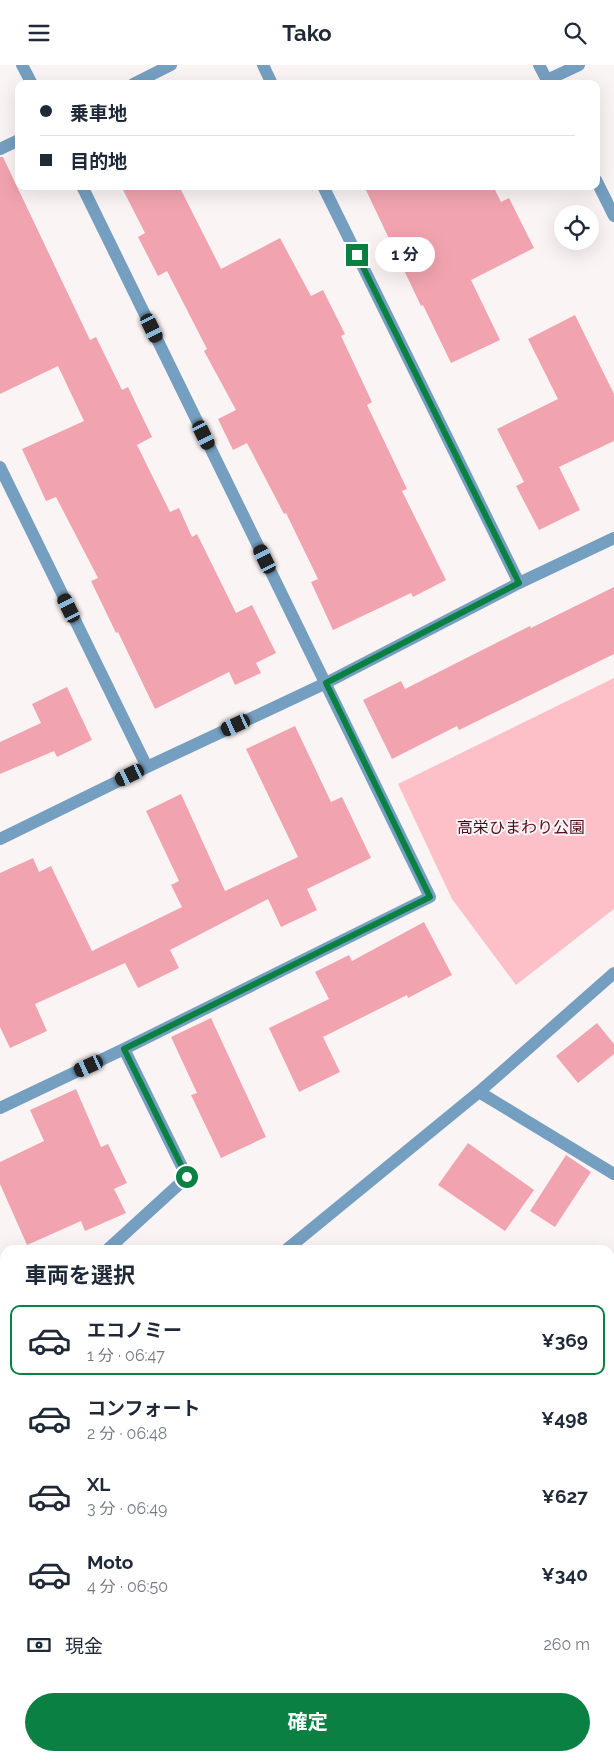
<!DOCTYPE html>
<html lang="ja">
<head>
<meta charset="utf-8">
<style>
	:root { --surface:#fff; --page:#f2f2f3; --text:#1f2937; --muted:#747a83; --line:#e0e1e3; --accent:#0b8043 }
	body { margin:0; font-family:Raleway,"Noto Sans JP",sans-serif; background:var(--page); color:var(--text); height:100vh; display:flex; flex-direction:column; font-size:19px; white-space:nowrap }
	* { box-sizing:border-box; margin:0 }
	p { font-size:16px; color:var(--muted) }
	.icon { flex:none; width:28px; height:28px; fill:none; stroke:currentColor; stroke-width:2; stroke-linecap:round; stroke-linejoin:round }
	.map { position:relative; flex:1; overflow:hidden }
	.drawer { position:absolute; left:0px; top:1180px; width:615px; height:516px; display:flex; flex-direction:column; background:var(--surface); border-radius:15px 15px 0 0; box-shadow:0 5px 20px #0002 }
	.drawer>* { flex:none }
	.banner { position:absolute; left:15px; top:15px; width:585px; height:110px; border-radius:10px; box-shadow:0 5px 20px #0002; display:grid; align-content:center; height:110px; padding:0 25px; background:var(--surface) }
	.buttons { position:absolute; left:554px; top:140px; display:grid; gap:10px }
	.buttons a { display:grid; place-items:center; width:45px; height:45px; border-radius:50%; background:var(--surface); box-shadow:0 5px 20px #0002; font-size:25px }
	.end { position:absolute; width:22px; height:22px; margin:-11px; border:6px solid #0b8043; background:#fff; box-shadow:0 0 0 2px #fff }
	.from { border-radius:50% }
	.bubble { position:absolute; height:35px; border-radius:18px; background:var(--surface); box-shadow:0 5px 20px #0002; font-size:16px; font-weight:700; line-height:35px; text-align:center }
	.car { position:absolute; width:15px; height:30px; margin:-15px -8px; border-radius:6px; box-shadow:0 0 4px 1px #0007; background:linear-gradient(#222 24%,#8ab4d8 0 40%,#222 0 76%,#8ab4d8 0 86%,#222 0) }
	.banner b { display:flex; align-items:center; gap:18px; height:48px; font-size:19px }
	.banner b+b { border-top:1px solid var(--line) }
	.banner i { width:12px; height:12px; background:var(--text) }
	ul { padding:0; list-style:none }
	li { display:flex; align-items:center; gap:15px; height:70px; margin:0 10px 8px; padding:0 15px; border:2px solid transparent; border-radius:10px }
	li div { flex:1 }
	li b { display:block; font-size:19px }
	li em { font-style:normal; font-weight:700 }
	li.selected { border-color:var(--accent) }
	li>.icon { width:45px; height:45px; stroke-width:1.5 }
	h2 { padding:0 25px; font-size:22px; line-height:60px }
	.pay { display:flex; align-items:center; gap:12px; height:55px; padding:0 25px; font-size:19px }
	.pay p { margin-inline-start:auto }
	.button { display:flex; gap:10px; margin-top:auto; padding:10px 25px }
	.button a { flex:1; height:58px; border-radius:30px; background:var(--accent); color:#fff; font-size:20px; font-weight:700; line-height:58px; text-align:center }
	header { display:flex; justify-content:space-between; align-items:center; height:65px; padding:0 25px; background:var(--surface); font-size:22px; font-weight:700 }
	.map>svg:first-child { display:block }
	.green { fill:#fdc0c9 }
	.building { fill:#f1a4b0 }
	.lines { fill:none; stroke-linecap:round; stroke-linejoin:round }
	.minor { stroke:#759fc1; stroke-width:12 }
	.tertiary { stroke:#759fc1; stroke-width:12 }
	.route { stroke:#0b8043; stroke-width:6 }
	.labels { text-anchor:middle; stroke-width:4; stroke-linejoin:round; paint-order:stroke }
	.park-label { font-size:16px; fill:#4e0b1f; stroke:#fbf4f4 }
</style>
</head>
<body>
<header><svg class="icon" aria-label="menu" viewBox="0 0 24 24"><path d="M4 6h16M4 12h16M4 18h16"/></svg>Tako<svg class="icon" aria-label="search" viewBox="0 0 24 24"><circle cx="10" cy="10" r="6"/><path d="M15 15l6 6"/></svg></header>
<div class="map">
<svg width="614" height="1696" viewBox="0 0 614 1696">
	<rect width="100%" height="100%" fill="#fbf4f4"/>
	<!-- green -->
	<path class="green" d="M 614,613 L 614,844 L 516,920 L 452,834 L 398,719 Z"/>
	<!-- building -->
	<path class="building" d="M 0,92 L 3,92 L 90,275 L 96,272 L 122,325 L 128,322 L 152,372 L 137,380 L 170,447 L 179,443 L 192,472 L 197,469 L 236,548 L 252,540 L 276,588 L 256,598 L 261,608 L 235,620 L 229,607 L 155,644 L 118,567 L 116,568 L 91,516 L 98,513 L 56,432 L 46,436 L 22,384 L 84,356 L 58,301 L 0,329 Z
		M 121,121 L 179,121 L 221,204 L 280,173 L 311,231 L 323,225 L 345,269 L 341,271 L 372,337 L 367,340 L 407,424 L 402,426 L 446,515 L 413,532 L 411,528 L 333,565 L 311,517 L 318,514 L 286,448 L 284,449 L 247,378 L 233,385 L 218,354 L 236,345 L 204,286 L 207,284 L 167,206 L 158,211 L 138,172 L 145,168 Z
		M 364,121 L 493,121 L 501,137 L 509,133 L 534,183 L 471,215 L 500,275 L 451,298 L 423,240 L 421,241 Z
		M 575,250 L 614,329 L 614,376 L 559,402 L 580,445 L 539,465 L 516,421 L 524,417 L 497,364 L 558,334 L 528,274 Z
		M 614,522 L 614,589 L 459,665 L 457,661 L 392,694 L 363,635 L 401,616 L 405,624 L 530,561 L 531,563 Z
		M 67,622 L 92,675 L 57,692 L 54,686 L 0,709 L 0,677 L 41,658 L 32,639 Z
		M 295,661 L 331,737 L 342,732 L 371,793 L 307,824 L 317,845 L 281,862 L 268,834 L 170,885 L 179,903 L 138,923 L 125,898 L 35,939 L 47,966 L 10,983 L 0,962 L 0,808 L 33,793 L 39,807 L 51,801 L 92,886 L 182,842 L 171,820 L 179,816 L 146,746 L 181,729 L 225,826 L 298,792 L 246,684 Z
		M 424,857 L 452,910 L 408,933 L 407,930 L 323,972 L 340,1007 L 299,1027 L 269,963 L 329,934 L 315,907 L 349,890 L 352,896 Z
		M 211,953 L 266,1072 L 221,1093 L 191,1030 L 197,1028 L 171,972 Z
		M 597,958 L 614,979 L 614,989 L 578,1018 L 556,991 Z
		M 76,1024 L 101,1082 L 108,1079 L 127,1118 L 114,1124 L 126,1148 L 85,1166 L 81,1156 L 27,1180 L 0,1119 L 0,1097 L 44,1076 L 30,1045 Z
		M 468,1078 L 534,1125 L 505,1166 L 438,1120 Z
		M 566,1090 L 591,1107 L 555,1162 L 530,1146 Z"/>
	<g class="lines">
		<!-- minor -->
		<path class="minor" d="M 22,0 L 32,19
			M 263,0 L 272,19
			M 547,15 L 579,0
			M 133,19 L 171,0
			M 0,84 L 19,75
			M 323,121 L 519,518
			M 0,402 L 147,702
			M 0,774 L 147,702 L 326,618 L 519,518 L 614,473
			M 479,1027 L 614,1109
			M 0,1043 L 124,984 L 430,832 L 82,121
			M 107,1185 L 187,1112 L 124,984
			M 286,1185 L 479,1027 L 614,908
			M 0,1282 L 5,1277
			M 610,1394 L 614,1396
			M 0,1429 L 5,1424
			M 0,1602 L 5,1605
			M 610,1689 L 614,1692
			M 142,1691 L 150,1696"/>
		<!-- tertiary -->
		<path class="tertiary" d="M 539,0 L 549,19
			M 596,115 L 614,151"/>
	</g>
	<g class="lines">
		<!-- route -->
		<path class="route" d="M 187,1112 L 124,984 L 430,832 L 326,618 L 519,518 L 357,190"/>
	</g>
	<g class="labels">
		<!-- park labels -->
		<g class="park-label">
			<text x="521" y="768">高栄ひまわり公園</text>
		</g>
	</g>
</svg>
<div class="buttons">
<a><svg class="icon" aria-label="locate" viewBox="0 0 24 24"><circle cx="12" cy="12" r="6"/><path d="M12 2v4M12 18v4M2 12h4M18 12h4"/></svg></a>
</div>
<i class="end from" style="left:187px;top:1112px"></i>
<i class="end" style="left:357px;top:190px"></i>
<div class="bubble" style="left:375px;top:172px;width:60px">1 分</div>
<i class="car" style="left:152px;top:263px;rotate:154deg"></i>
<i class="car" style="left:204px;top:370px;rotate:154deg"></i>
<i class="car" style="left:265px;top:494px;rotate:334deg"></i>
<i class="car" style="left:69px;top:543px;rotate:334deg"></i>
<i class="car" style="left:236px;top:660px;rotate:245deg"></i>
<i class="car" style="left:130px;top:710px;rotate:244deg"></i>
<i class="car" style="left:89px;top:1001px;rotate:245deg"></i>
<div class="banner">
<b><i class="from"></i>乗車地</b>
<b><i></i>目的地</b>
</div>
<section class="drawer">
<h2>車両を選択</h2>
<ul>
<li class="selected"><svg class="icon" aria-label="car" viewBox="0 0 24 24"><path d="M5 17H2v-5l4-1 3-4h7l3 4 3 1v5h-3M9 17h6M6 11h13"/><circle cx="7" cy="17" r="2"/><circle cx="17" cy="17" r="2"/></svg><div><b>エコノミー</b><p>1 分 · 06:47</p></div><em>¥369</em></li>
<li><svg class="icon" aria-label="car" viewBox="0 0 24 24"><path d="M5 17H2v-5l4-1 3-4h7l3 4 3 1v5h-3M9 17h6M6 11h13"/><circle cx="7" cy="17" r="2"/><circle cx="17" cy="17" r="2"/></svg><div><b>コンフォート</b><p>2 分 · 06:48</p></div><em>¥498</em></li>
<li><svg class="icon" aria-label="car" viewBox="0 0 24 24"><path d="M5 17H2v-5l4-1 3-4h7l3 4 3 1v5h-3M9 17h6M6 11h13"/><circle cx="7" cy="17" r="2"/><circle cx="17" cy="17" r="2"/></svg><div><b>XL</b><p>3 分 · 06:49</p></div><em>¥627</em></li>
<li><svg class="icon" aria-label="car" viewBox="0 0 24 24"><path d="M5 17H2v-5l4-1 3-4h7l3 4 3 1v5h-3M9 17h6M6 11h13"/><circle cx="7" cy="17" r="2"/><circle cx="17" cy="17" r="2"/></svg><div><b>Moto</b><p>4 分 · 06:50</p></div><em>¥340</em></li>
</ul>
<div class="pay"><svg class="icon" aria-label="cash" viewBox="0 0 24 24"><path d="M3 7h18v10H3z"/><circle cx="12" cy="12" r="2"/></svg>現金<p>260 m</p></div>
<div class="button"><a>確定</a></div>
</section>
</div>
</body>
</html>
